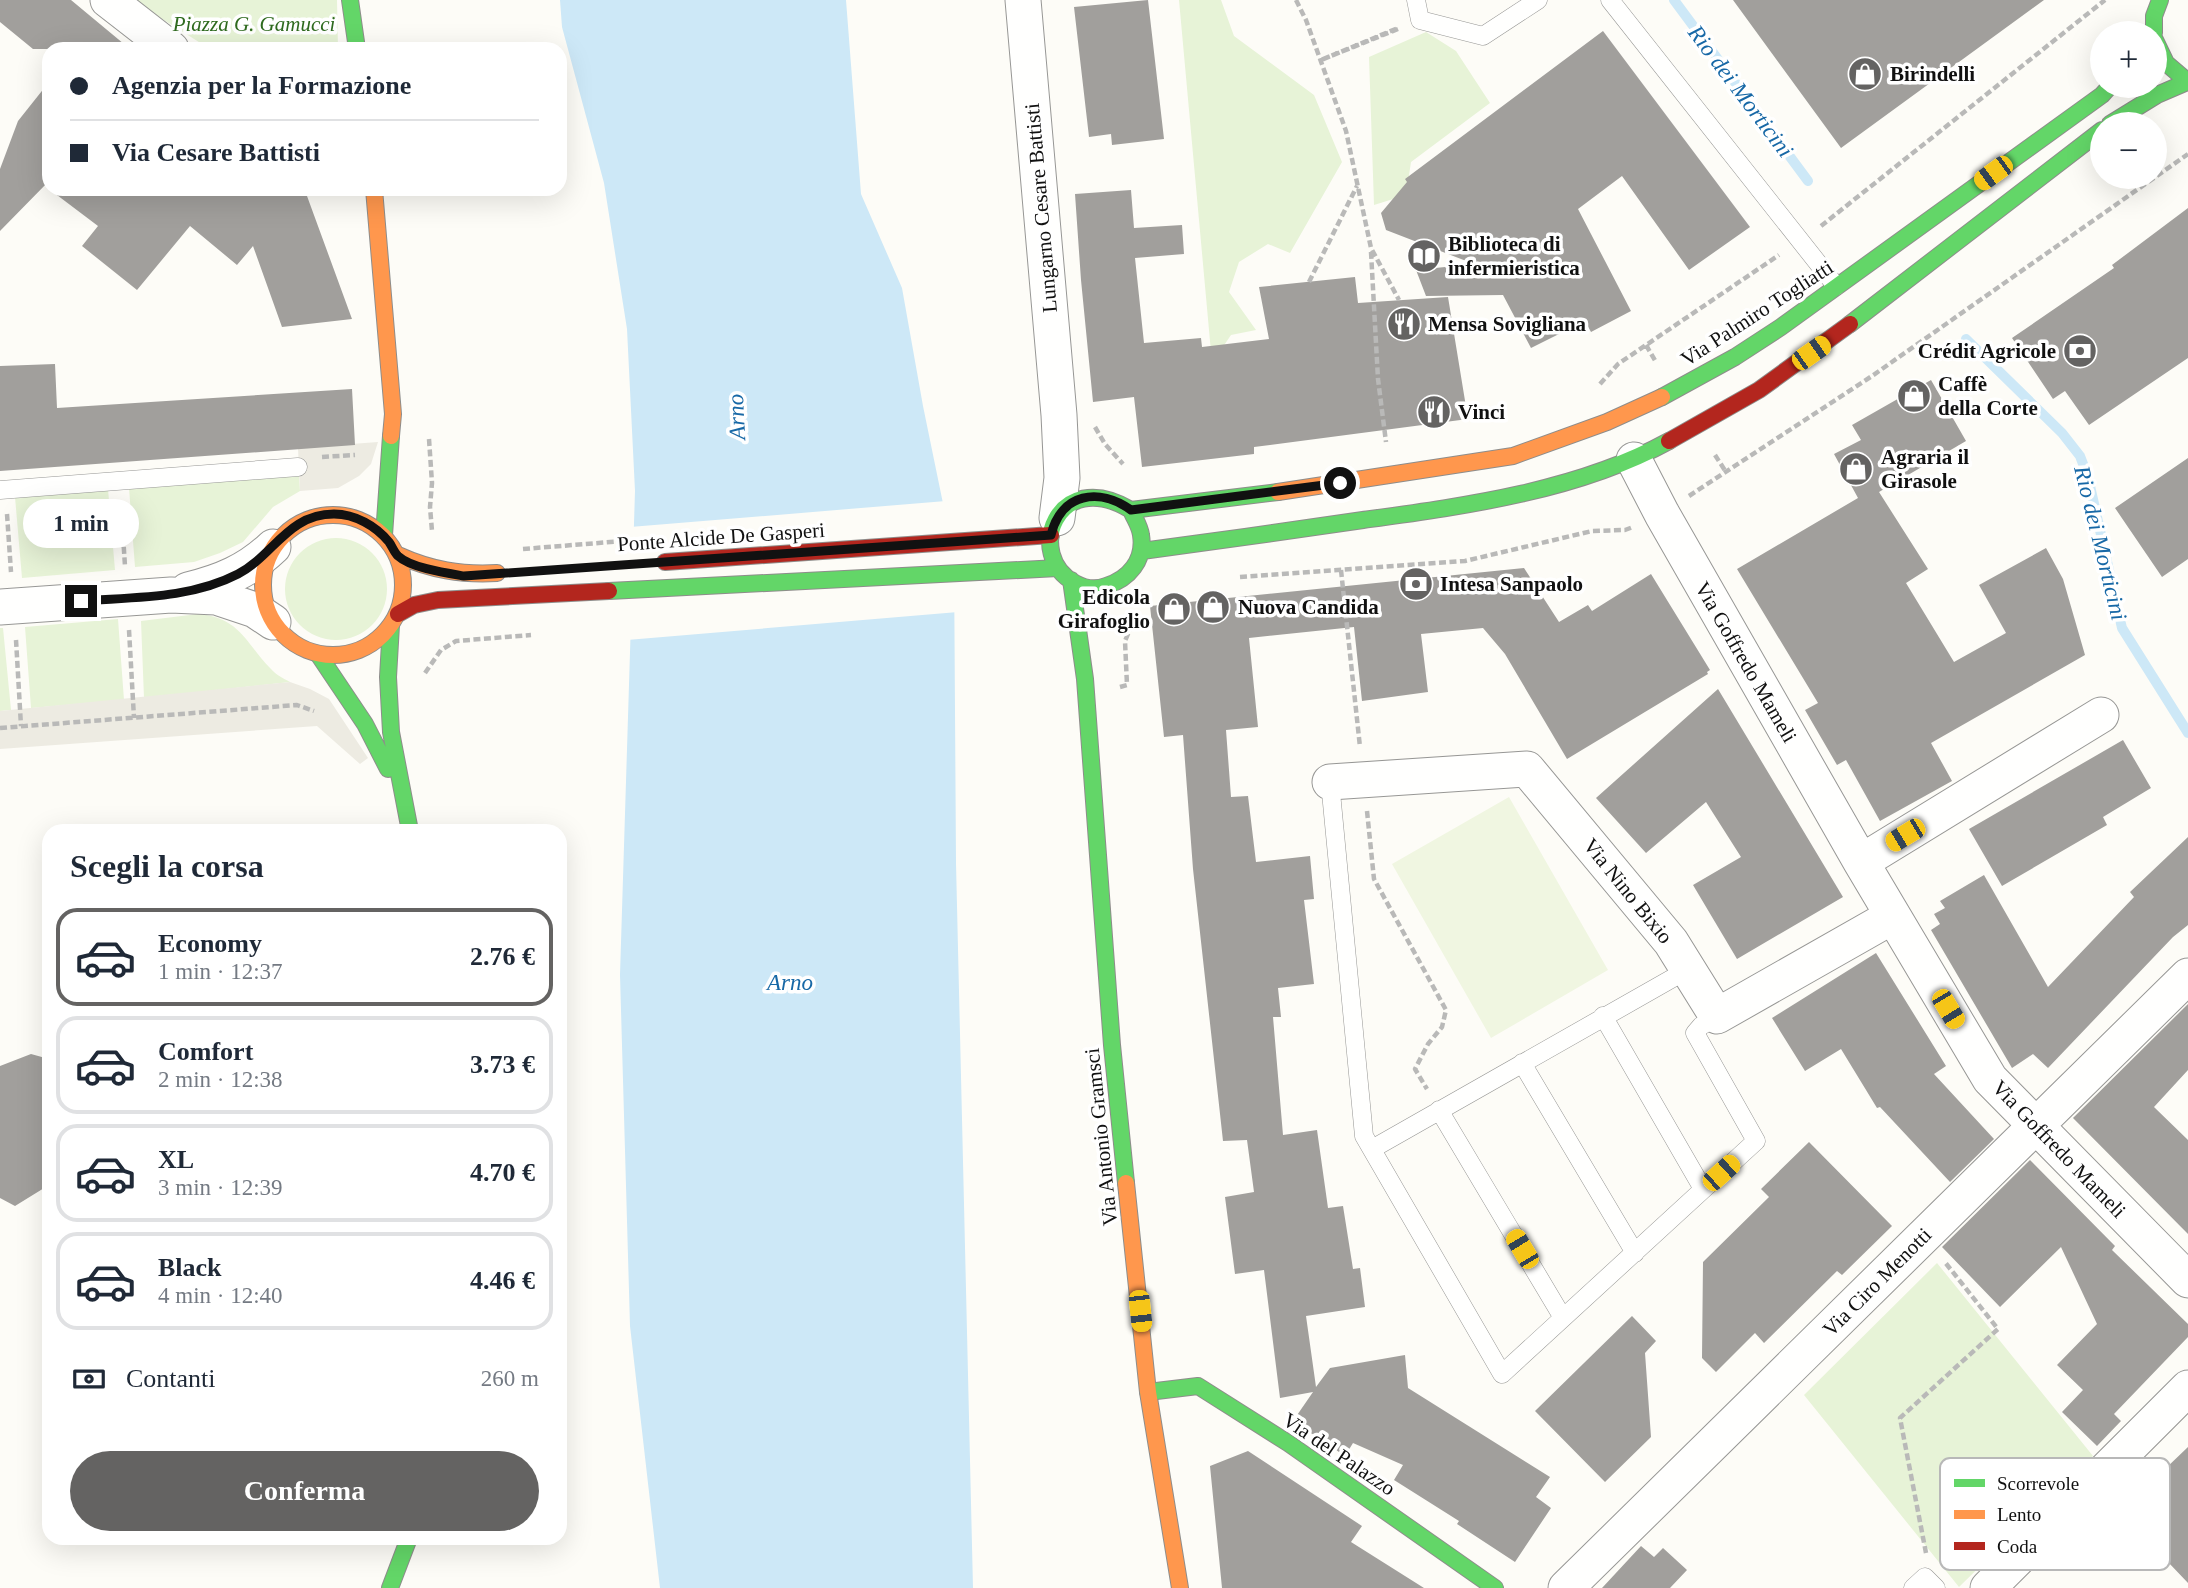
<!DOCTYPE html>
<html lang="it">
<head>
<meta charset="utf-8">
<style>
	:root { --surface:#fff; --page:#f6f6f7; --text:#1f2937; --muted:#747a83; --line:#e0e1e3; --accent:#646362 }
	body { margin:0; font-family:Georgia,serif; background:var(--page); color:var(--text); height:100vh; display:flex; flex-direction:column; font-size:26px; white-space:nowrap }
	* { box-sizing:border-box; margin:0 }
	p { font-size:23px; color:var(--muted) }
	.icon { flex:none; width:38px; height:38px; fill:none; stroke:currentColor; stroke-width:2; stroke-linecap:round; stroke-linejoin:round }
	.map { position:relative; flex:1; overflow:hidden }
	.side { position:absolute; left:42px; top:824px; width:525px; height:721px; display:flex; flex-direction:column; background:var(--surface); border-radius:21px; box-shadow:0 7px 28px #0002 }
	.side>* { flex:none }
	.hud { position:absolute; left:42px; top:42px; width:525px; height:154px; border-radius:21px; box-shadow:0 7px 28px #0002; display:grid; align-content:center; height:154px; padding:0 28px; background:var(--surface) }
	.fabs { position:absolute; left:2090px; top:21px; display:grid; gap:14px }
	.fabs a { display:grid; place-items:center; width:77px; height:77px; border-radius:50%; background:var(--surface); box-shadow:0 7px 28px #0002; font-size:35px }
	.end { position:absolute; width:32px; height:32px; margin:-16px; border:9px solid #111; background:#fff; box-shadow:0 0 0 4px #fff }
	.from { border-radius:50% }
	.bubble { position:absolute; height:49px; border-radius:24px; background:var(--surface); box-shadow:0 7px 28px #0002; font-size:23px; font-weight:800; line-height:49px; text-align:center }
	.car { position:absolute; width:21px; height:42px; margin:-21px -10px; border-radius:9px; box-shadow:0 0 5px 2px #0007; background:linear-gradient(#f5c518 24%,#345 0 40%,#f5c518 0 76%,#345 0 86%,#f5c518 0) }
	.hud b { display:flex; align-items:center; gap:24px; height:66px; font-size:26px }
	.hud b+b { border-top:2px solid var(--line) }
	.hud i { width:18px; height:18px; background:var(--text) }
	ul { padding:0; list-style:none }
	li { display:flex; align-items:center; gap:21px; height:98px; margin:0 14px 10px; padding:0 14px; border:4px solid var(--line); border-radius:21px }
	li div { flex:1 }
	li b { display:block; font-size:26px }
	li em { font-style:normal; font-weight:800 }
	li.current { border-color:var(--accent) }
	li>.icon { width:63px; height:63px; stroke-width:1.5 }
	h2 { padding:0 28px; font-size:32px; line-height:84px }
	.pay { display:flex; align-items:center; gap:18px; height:77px; padding:0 28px; font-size:26px }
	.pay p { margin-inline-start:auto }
	.primary-button { display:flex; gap:14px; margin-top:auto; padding:14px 28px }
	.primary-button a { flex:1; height:80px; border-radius:42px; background:var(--accent); color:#fff; font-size:28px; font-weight:800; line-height:80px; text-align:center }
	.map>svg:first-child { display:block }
	.green { fill:#e7f3d7 }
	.pitch { fill:#f0f6e1 }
	.plaza { fill:#edebe2 }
	.water { fill:#cde8f7 }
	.pier { fill:#fdfcf7 }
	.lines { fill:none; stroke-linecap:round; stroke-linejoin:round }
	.stream { stroke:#cde8f7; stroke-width:10 }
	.building { fill:#a19f9c }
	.lane-casing { stroke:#979795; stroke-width:19 }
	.street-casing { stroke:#979795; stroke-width:37 }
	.fast-casing { stroke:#8e8d8b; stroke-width:18 }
	.slow-casing { stroke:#8e8d8b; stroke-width:18 }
	.jam-casing { stroke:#8e8d8b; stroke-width:18 }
	.path { stroke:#b9b9b8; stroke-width:4.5; stroke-dasharray:7 3.5; stroke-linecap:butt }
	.lane { stroke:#fffffe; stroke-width:18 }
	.street { stroke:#fffffe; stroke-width:35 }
	.fast { stroke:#63d668; stroke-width:16 }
	.slow { stroke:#ff974d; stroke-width:16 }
	.jam { stroke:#b3261e; stroke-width:16 }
	.route { stroke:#111; stroke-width:9 }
	.labels { text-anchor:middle; stroke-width:7; stroke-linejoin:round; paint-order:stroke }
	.park-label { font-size:21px; font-style:italic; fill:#2f6b1f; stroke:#fff }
	.poi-label { font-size:21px; font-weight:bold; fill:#111; stroke:#fff; text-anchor:start }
	.street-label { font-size:21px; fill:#111; stroke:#fff }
	.water-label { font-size:23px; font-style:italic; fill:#1768a6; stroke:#fff }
	.key { fill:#fff; stroke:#b8b8b8; stroke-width:2 }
	.key-label { font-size:19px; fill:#111 }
</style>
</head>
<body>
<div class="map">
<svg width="2188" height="1588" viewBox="0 0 2188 1588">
	<rect width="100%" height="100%" fill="#fdfcf7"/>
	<!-- green -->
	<path class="green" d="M 132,0 L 337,0 L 338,49 L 210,49 Z
		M 1179,0 L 1221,0 L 1234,36 L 1314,95 L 1342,162 L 1290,253 L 1268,244 L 1239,262 L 1229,292 L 1256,330 L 1231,335 L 1212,363 Z
		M 1426,32 L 1456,51 L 1490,103 L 1411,162 L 1406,195 L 1374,205 L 1369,57 Z
		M 299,476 L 300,491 L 273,507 L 243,542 L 220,553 L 194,562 L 135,567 L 129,488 Z
		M 108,489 L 115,570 L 22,578 L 15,497 Z
		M285 589a51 51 0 1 1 102 0a51 51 0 1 1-102 0Z
		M 198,614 C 240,617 246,644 271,669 C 276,675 283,678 290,682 L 144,698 L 141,621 Z
		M 118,619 L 124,700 L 31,708 L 25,627 Z
		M 0,628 L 3,628 L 11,710 L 0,711 Z
		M 1937,1263 L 2093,1456 L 1959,1587 L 1804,1395 Z"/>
	<!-- pitch -->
	<path class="pitch" d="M 1509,797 L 1608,970 L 1491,1038 L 1392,864 Z"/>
	<!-- plaza -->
	<path class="plaza" d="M 378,442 L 371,464 L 359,476 L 338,488 L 300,491 L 298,448 Z
		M 290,682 L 310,689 L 329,699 L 368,758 L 360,764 L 317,726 L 0,749 L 0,711 Z"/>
	<!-- water -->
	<path class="water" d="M 560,0 L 846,0 L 861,194 L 902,288 L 923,406 L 954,557 L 956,863 L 973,1588 L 660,1588 L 630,1326 L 620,975 L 635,491 L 627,329 L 604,183 L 562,27 Z"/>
	<!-- pier -->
	<path class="pier" d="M 946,501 L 958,556 L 958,612 L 627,640 L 630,527 Z"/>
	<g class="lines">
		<!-- stream -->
		<path class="stream" d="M 1674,0 L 1808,181
			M 1966,339 L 2062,433 L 2080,456 L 2088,477 L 2122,628 L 2188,733"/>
	</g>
	<!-- building -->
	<path class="building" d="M 0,0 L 71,0 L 130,49 L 33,49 L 0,22 Z
		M 1148,0 L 1164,139 L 1112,145 L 1111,134 L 1089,137 L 1074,7 Z
		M 1733,0 L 2044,0 L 1841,148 Z
		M 1603,31 L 1750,227 L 1689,270 L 1622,176 L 1578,209 L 1631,311 L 1591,332 L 1585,321 L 1531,348 L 1503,295 L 1426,296 L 1416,270 L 1474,264 L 1386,230 L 1381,213 L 1407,182 L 1405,179 Z
		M 49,82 L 49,181 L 0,231 L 0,169 L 18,121 Z
		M 49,189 L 299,189 L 307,196 L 352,319 L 282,327 L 253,246 L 237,265 L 190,226 L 137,290 L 82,246 L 98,226 Z
		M 1131,190 L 1134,228 L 1182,225 L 1184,254 L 1135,258 L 1144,343 L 1201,338 L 1202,347 L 1269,339 L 1259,287 L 1355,277 L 1358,303 L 1448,297 L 1468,419 L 1254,447 L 1254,454 L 1142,467 L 1134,397 L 1093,402 L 1081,280 L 1075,194 Z
		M 2188,208 L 2188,358 L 2089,425 L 2065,391 L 2053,399 L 2012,338 L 2114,268 L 2112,265 Z
		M 55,364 L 57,408 L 352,389 L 355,445 L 0,471 L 0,366 Z
		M 1931,380 L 1966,441 L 1879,492 L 1928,569 L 1906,583 L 1954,662 L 2006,633 L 1979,585 L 2046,548 L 2063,579 L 2085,655 L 1931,743 L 1952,781 L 1880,821 L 1846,760 L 1837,765 L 1805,710 L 1818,703 L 1737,569 L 1858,498 L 1834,454 L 1861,440 L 1852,425 Z
		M 2188,458 L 2188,559 L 2162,577 L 2115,508 Z
		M 1524,568 L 1559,622 L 1588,605 L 1592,611 L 1651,574 L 1710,670 L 1707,672 L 1708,674 L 1567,759 L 1505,654 L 1483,628 L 1421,634 L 1428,692 L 1362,701 L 1354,627 L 1249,638 L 1258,727 L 1226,730 L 1231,797 L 1248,796 L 1256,862 L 1310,856 L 1314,899 L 1304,900 L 1314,984 L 1278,988 L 1281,1017 L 1273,1017 L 1283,1135 L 1317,1130 L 1328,1208 L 1343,1206 L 1353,1269 L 1360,1268 L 1365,1307 L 1306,1316 L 1316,1387 L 1330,1368 L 1405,1355 L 1408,1388 L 1550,1477 L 1536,1497 L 1551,1508 L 1515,1562 L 1457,1524 L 1459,1521 L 1394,1480 L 1403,1465 L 1353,1443 L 1345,1456 L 1293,1421 L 1313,1392 L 1280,1398 L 1264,1270 L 1235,1274 L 1225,1197 L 1254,1192 L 1247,1140 L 1223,1141 L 1193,869 L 1183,735 L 1164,737 L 1150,606 Z
		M 1718,689 L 1843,897 L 1737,959 L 1693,885 L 1741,857 L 1706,802 L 1646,853 L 1596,798 Z
		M 2123,740 L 2151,788 L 2103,817 L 2107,825 L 2002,886 L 1969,829 Z
		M 2188,837 L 2188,925 L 2173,937 L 2048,1068 L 2033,1054 L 2012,1068 L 1931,930 L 1940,924 L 1934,914 L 1945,908 L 1940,901 L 1984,875 L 2048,987 L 2134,897 L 2130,892 Z
		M 1876,953 L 1946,1066 L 1934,1074 L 1994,1139 L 1950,1182 L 1880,1107 L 1877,1108 L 1841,1049 L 1805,1071 L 1772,1018 Z
		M 2188,1004 L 2188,1070 L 2154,1107 L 2188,1140 L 2188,1234 L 2073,1118 Z
		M 31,1054 L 49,1059 L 49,1185 L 15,1206 L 0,1198 L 0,1066 Z
		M 1809,1142 L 1892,1226 L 1842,1275 L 1837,1271 L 1764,1343 L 1755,1333 L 1716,1372 L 1702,1358 L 1703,1262 L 1769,1197 L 1761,1189 Z
		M 2030,1160 L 2115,1246 L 2112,1250 L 2188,1324 L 2188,1337 L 2114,1414 L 2121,1421 L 2097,1446 L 2062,1412 L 2083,1390 L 2057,1365 L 2097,1324 L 2061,1247 L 2000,1307 L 1942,1247 Z
		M 1632,1316 L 1656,1341 L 1645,1353 L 1651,1437 L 1605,1482 L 1535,1411 Z
		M 2188,1447 L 2188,1583 L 2168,1562 L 2166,1564 L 2118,1514 Z
		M 1248,1451 L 1362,1526 L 1351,1542 L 1424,1588 L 1222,1588 L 1210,1466 Z
		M 1641,1546 L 1654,1557 L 1663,1548 L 1687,1570 L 1670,1588 L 1602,1588 Z"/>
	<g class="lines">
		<!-- lane casing -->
		<g class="lane-casing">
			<path id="lane" d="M 1416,0 L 1420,20 L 1483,36 L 1538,0
				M 1610,0 L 1836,286
				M 0,490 L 298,467
				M 1330,782 L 1364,1136 L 1502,1374 L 1756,1141 L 1695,1033 L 1701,1026 L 1717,1016
				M 1603,1016 L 1703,1189
				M 1522,1063 L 1635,1253
				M 1439,1110 L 1563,1318
				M 1372,1149 L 1687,970
				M 1913,1588 L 1925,1577 L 1936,1588"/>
		</g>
		<!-- street casing -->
		<g class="street-casing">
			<path id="street" d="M 108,0 L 171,49
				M 1023,0 L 1059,415 L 1062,478 L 1057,518
				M 1634,460 L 1662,514 L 1861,862 L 1990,1079 L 2188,1280
				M 188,590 C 221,582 248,571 273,547
				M 0,607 L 171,595 L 216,597 L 255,610 L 273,622
				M 1330,782 L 1527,769 L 1671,942 L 1717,1016 L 1893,916
				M 1861,862 L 2101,715
				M 1566,1588 L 2188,976
				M 1988,1588 L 2188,1388"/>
		</g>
		<!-- fast casing -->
		<g class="fast-casing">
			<path id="fast" d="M 350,0 L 357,49
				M 2154,33 L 2154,16 L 2160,0
				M 2154,38 L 2166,63 L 2188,82
				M 2110,124 L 2157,95 L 2187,82
				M 1850,324 L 2102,130
				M 1662,397 L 1735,357 L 1781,327 L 2102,95 L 2110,86
				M 1131,510 C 1134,518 1140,526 1141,535 C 1145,560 1129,579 1106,586 C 1096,590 1084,588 1075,583 C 1024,556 1056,465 1131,510 L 1278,492
				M 384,535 L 391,436
				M 1142,551 C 1216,541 1289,531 1363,520 C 1465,506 1578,491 1669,441
				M 1071,580 L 1085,679 L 1112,1045 L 1126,1183
				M 609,591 L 1058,568
				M 391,625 L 388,677 L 391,732 L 410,831
				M 318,654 L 365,724 L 388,769
				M 1148,1392 L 1198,1386 L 1288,1443 L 1495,1588
				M 390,1588 L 409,1538"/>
		</g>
		<!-- slow casing -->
		<g class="slow-casing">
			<path id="slow" d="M 374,189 L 393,414 L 391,436
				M 1278,492 L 1513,456 L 1607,422 L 1662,397
				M263 585a70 70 0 1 1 140 0a70 70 0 1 1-140 0Z
				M 398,555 C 431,570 461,575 497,573
				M 1126,1183 L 1148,1392 L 1180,1588"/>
		</g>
		<!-- jam casing -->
		<g class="jam-casing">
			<path id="jam" d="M 1669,441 L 1759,390 L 1850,324
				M 665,562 L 1051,535
				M 398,614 L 414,605 L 438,600 L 609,591"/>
		</g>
		<!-- path -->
		<path class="path" d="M 1296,0 L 1306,20 L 1346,131 L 1371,248 L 1399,300
			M 1398,29 L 1321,60 L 1398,28
			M 1821,226 L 2105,0
			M 1371,252 L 1378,379 L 1386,442
			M 1309,282 L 1357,186
			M 1646,345 L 1656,362
			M 1600,384 L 1618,364 L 1779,255
			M 1095,427 L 1105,444 L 1123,464
			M 429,439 L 432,483 L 430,507 L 432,531
			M 1715,455 L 1726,472
			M 322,457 L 355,455
			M 1689,496 L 1872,376 L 2188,154
			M 121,505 L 125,566
			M 7,514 L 11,572
			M 523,549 L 636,540
			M 1341,570 L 1360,747
			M 1240,577 L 1465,561 L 1592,531 L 1625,530 L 1633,527
			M 129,630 L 134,718
			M 16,640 L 21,726
			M 425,673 L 441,650 L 456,641 L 531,635
			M 1120,687 L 1127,685 L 1125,641 L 1137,613
			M 0,728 L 297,705 L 314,711
			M 1367,811 L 1374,879 L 1446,1010 L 1442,1027 L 1428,1044 L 1415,1069 L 1427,1089
			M 1926,1553 L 1900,1418 L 1998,1329 L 1944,1261"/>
		<!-- lane -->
		<use href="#lane" class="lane"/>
		<!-- street -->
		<use href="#street" class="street"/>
		<!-- fast -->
		<use href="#fast" class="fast"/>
		<!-- slow -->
		<use href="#slow" class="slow"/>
		<!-- jam -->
		<use href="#jam" class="jam"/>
	</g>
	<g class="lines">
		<!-- route -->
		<path class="route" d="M 81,601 C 134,597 190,599 238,574 C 274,555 288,514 334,514 C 355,514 376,526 389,542 C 392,546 394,552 398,556 C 411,568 446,573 464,576 L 1051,535 C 1061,493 1099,487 1131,510 L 1340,483"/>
	</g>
	<!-- icons -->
	<defs>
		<g id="shop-disc" transform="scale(1.75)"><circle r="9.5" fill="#646362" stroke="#fff"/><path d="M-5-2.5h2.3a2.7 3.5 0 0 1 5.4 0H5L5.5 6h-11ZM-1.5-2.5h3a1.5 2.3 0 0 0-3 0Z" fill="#fff"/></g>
		<g id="library-disc" transform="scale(1.75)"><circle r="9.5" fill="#646362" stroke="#fff"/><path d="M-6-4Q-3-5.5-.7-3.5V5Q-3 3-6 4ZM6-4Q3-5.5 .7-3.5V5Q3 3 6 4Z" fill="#fff"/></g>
		<g id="restaurant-disc" transform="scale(1.75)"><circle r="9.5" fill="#646362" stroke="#fff"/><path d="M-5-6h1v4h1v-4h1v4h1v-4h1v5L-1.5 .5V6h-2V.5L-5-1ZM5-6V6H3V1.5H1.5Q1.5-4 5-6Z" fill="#fff"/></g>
		<g id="bank-disc" transform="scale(1.75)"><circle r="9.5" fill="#646362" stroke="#fff"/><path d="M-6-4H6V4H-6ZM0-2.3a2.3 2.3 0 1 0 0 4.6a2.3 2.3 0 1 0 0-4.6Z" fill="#fff"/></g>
	</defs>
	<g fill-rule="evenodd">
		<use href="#shop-disc" x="1865" y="74"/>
		<use href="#library-disc" x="1424" y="256"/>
		<use href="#restaurant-disc" x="1404" y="324"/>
		<use href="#bank-disc" x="2080" y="351"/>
		<use href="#shop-disc" x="1914" y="396"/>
		<use href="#restaurant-disc" x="1434" y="412"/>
		<use href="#shop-disc" x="1856" y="469"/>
		<use href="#bank-disc" x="1416" y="584"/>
		<use href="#shop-disc" x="1213" y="607"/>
		<use href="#shop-disc" x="1174" y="609"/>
	</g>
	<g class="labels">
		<!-- park labels -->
		<g class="park-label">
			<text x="254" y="31">Piazza G. Gamucci</text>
		</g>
		<!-- poi labels -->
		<g class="poi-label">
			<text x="1890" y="81">Birindelli</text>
			<text x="1448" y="251">Biblioteca di<tspan x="1448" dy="24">infermieristica</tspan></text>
			<text x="1428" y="331">Mensa Sovigliana</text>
			<text x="2056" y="358" text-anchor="end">Crédit Agricole</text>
			<text x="1938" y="391">Caffè<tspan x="1938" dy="24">della Corte</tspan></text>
			<text x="1458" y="419">Vinci</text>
			<text x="1881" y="464">Agraria il<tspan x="1881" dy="24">Girasole</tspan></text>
			<text x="1440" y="591">Intesa Sanpaolo</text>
			<text x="1150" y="604" text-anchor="end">Edicola<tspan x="1150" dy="24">Girafoglio</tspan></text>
			<text x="1238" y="614">Nuova Candida</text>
		</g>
		<!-- street labels -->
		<g class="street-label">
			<text transform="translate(1041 208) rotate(-95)" y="7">Lungarno Cesare Battisti</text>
			<text transform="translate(1757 313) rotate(-33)" y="7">Via Palmiro Togliatti</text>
			<text transform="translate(721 537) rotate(-4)" y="7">Ponte Alcide De Gasperi</text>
			<text transform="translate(1746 662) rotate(60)" y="7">Via Goffredo Mameli</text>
			<text transform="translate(1628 891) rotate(51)" y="7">Via Nino Bixio</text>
			<text transform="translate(1101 1137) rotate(-96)" y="7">Via Antonio Gramsci</text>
			<text transform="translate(2059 1149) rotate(46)" y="7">Via Goffredo Mameli</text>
			<text transform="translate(1877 1282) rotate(-45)" y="7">Via Ciro Menotti</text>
			<text transform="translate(1339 1454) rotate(34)" y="7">Via del Palazzo</text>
		</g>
		<!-- water labels -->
		<g class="water-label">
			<text transform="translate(1741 91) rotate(53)" y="8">Rio dei Morticini</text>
			<text transform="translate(736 417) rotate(-93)" y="8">Arno</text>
			<text transform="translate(2101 543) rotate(76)" y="8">Rio dei Morticini</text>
			<text x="790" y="990">Arno</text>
		</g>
	</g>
	<!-- legend -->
	<rect x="1940" y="1458" width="230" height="112" rx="10" class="key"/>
	<rect x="1954" y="1479" width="31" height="8" fill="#63d668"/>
	<rect x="1954" y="1510" width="31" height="9" fill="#ff974d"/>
	<rect x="1954" y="1542" width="31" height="8" fill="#b3261e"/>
	<g class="key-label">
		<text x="1997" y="1490">Scorrevole</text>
		<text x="1997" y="1521">Lento</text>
		<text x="1997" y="1553">Coda</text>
	</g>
</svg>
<div class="fabs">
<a>+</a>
<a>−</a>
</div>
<i class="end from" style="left:1340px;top:483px"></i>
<i class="end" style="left:81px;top:601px"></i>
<div class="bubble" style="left:23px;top:499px;width:116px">1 min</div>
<i class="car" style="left:1993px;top:173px;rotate:234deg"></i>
<i class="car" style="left:1811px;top:353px;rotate:55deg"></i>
<i class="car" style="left:1905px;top:835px;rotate:239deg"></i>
<i class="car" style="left:1948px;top:1009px;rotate:149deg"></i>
<i class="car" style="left:1721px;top:1173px;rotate:48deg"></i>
<i class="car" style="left:1522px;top:1249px;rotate:329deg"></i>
<i class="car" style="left:1140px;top:1311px;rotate:174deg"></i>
<div class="hud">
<b><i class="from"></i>Agenzia per la Formazione</b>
<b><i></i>Via Cesare Battisti</b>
</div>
<section class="side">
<h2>Scegli la corsa</h2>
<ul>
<li class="current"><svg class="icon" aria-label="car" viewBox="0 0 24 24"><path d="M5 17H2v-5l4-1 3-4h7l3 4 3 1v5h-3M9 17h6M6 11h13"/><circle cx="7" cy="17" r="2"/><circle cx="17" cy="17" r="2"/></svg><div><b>Economy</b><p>1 min · 12:37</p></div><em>2.76 €</em></li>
<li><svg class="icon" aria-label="car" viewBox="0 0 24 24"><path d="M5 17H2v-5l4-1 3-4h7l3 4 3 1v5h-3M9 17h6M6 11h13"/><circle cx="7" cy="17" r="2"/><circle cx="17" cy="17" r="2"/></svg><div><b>Comfort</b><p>2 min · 12:38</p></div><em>3.73 €</em></li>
<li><svg class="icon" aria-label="car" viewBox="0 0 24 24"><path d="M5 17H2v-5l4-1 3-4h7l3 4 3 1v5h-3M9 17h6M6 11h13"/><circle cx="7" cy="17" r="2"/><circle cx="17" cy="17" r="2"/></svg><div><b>XL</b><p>3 min · 12:39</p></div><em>4.70 €</em></li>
<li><svg class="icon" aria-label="car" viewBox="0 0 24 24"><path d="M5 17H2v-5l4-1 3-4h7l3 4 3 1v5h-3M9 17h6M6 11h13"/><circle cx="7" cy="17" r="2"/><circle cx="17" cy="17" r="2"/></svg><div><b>Black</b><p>4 min · 12:40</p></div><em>4.46 €</em></li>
</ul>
<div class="pay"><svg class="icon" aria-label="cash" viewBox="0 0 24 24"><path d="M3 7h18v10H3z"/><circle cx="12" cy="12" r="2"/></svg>Contanti<p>260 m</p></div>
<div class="primary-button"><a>Conferma</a></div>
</section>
</div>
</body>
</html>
